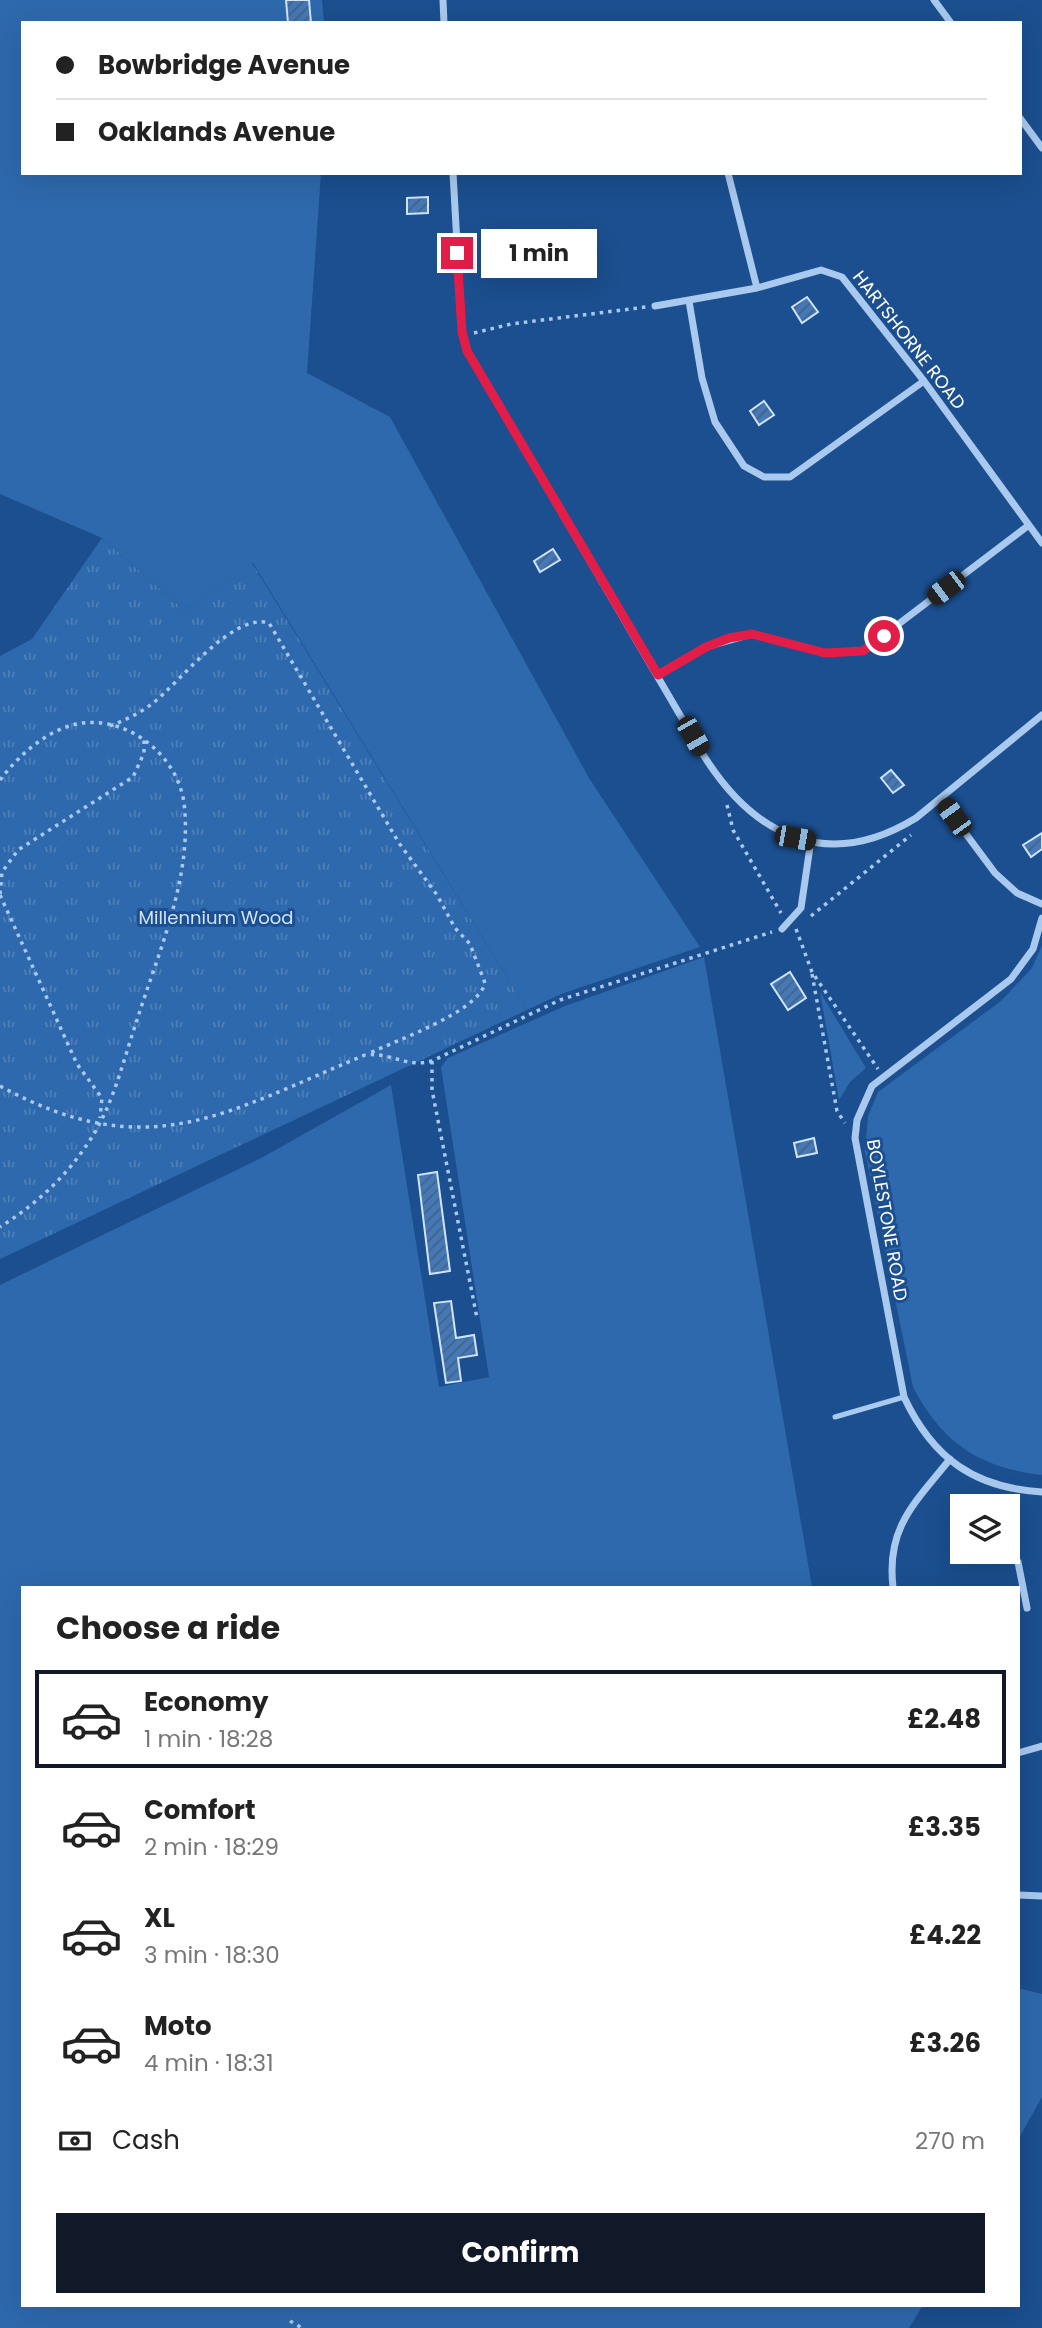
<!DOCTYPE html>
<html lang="en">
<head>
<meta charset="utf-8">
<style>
	:root { --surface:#fff; --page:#f2f2f2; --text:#222; --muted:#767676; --line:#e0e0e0; --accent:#111827 }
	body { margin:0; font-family:Poppins,sans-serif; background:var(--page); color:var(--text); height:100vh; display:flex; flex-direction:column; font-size:26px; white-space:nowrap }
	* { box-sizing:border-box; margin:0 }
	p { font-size:23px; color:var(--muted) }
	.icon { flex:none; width:38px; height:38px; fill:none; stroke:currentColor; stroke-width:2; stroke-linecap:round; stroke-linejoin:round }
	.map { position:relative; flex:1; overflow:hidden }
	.drawer { position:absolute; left:21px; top:1586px; width:999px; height:721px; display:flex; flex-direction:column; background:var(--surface); border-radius:0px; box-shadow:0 7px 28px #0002 }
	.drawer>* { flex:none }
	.top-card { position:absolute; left:21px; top:21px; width:1001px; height:154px; border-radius:0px; box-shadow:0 7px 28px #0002; display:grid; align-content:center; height:154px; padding:0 35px; background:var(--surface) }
	.tools { position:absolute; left:950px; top:1494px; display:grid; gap:14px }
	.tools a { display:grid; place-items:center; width:70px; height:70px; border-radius:0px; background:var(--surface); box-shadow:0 7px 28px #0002; font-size:35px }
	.end { position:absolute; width:32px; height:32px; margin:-16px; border:9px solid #e11d48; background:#fff; box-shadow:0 0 0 4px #fff }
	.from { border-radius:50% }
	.bubble { position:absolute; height:49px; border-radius:0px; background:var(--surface); box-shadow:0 7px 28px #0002; font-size:23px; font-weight:700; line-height:49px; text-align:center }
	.car { position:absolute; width:21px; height:42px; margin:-21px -10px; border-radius:9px; box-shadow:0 0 5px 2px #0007; background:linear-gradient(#222 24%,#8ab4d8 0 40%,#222 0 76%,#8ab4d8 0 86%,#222 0) }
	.top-card b { display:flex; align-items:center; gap:24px; height:66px; font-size:26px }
	.top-card b+b { border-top:2px solid var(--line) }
	.top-card i { width:18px; height:18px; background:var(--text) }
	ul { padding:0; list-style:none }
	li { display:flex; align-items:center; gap:21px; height:98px; margin:0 14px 10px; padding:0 21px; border:4px solid transparent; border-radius:0px }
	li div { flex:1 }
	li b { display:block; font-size:26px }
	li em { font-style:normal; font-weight:700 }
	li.selected { border-color:var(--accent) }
	li>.icon { width:63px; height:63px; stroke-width:1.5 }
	h2 { padding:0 35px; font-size:32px; line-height:84px }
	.pay { display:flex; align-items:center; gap:18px; height:77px; padding:0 35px; font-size:26px }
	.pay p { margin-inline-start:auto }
	.primary-button { display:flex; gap:14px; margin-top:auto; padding:14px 35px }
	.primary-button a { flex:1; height:80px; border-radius:0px; background:var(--accent); color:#fff; font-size:28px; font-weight:700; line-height:80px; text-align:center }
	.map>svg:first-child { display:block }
	.green { fill:#2e69ad }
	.park { fill:url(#park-tufts) }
	.building { fill:url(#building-hatch); stroke:#cfe3fa; stroke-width:2 }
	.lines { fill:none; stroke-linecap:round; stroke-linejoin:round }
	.path { stroke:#a9c9ee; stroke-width:3.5; stroke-dasharray:3.5 5; stroke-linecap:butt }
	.service { stroke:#a9c9ee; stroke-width:5 }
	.minor { stroke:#a9c9ee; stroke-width:7 }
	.route { stroke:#e11d48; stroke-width:9 }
	.labels { text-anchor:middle; stroke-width:6; stroke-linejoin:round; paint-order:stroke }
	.street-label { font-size:18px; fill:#fff; stroke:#1b4f8f }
	.park-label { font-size:18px; fill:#cfe3fa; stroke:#1b4f8f }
</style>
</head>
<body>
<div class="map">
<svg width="1042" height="2328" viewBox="0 0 1042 2328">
	<defs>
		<pattern id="park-tufts" width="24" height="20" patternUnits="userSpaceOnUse" patternTransform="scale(1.75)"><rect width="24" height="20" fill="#2e69ad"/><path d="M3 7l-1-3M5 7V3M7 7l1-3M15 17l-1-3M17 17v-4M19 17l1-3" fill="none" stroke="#4d80b9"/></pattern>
		<pattern id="building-hatch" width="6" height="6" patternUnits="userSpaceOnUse" patternTransform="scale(1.75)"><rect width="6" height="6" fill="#4478b7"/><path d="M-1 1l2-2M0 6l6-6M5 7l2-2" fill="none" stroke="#486282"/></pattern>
	</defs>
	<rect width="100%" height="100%" fill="#1b4f8f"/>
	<!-- green -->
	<path class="green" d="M 0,0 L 322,0 L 324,23 L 23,23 L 23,173 L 321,173 L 307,373 L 390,417 L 589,778 L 700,947 L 561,994 L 527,1010 L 253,563 L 184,610 L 102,538 L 0,494 Z
		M 1042,945 L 1042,1475 C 980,1468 942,1443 913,1387 L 865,1152 L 868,1116 L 878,1092 L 1001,1001 L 1032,968 Z
		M 704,957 L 812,1587 L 23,1587 L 23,2305 L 923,2305 L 909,2328 L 0,2328 L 0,1285 L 263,1157 L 391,1085 L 439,1387 L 489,1377 L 441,1067 L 448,1058 L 565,1006 Z
		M 820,992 L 866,1068 L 850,1082 L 839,1100 Z
		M 1018,1988 L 1042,1994 L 1042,2097 L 1019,2138 Z"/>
	<!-- park -->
	<path class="park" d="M 102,538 L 184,610 L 252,563 L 527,1010 L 0,1259 L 0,656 L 32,639 Z"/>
	<!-- building -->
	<path class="building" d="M 286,0 L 309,0 L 311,23 L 288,23 Z
		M 428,197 L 428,213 L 407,214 L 407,198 Z
		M 807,297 L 818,312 L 802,323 L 792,307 Z
		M 764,401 L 774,415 L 759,425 L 750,411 Z
		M 553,549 L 560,560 L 540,572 L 534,561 Z
		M 891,770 L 904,785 L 893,793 L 881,778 Z
		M 1042,833 L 1042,849 L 1031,857 L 1023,845 Z
		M 790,972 L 806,998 L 788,1010 L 771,984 Z
		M 814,1138 L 817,1153 L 797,1157 L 794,1143 Z
		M 437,1172 L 450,1271 L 430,1274 L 418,1175 Z
		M 451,1301 L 456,1338 L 474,1335 L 477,1355 L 458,1358 L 461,1381 L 446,1383 L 434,1303 Z"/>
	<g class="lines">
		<!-- path -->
		<path class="path" d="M 474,333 L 511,324 L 646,307
			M 110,726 C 125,720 139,714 153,703 C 180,682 233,612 269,623 L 399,843 L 437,895 L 455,928 L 470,944 L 485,983 C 478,1012 397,1040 370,1053
			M 0,780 C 17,758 39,737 66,727 C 118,708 177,751 184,803 C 193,876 158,953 137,1020 C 123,1061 113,1107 88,1143 C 65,1178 35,1205 0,1227
			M 727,805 L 733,830 L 781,913
			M 0,894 L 2,872 L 18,850 L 133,777 L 144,753 L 144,739
			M 0,895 L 77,1064 L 102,1098 L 100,1118
			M 811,916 L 911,835
			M 796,929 L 812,972 L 878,1069
			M 812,974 L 837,1111 L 845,1123
			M 432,1061 L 432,1090 L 477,1318
			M 0,1086 C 148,1167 225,1113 365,1055 C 392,1052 405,1068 432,1061 L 560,1000 L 772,932
			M 290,2321 L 302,2328"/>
		<!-- service -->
		<path class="service" d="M 835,1417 L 904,1397"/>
		<!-- minor -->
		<path class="minor" d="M 443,0 L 444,23
			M 934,0 L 951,23
			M 1020,118 L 1042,148
			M 453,173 L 462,332 L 467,351 L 704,756 C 755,837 828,872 916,818 L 1042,715
			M 728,173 L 757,288
			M 689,301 L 702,378 L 715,422 L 744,466 L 764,477 L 790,477 L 924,381
			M 655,306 L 757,288 L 821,270 L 842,277 L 924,381 L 1042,543
			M 658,675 L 706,647 L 752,634 L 825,653 L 863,651 L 1029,525
			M 940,799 L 995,873 L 1017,893 L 1042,904
			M 1042,918 L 1033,949 L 1011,979 L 872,1086 L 857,1120 L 855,1138 L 904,1397 C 933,1459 975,1488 1042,1492
			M 782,929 L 801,908 L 811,840
			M 1018,1562 L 1027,1608
			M 893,1587 C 886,1527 915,1503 950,1459
			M 1018,1753 L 1042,1746
			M 1018,1895 L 1042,1896"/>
	</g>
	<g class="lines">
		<!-- route -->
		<path class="route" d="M 457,253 L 462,332 L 467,351 L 658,675 L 706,647 L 729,638 L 752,634 L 825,653 L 863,651 L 884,636"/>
	</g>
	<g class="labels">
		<!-- street labels -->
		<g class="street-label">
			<text transform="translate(909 340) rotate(52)" y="6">HARTSHORNE ROAD</text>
			<text transform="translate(887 1220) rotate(80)" y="6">BOYLESTONE ROAD</text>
		</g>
		<!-- park labels -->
		<g class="park-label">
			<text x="216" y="924">Millennium Wood</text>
		</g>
	</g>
</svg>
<div class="tools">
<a><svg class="icon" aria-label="layers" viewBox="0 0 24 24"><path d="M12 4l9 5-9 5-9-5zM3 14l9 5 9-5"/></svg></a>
</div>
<i class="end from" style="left:884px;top:636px"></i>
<i class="end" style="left:457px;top:253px"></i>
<div class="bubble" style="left:481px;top:229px;width:116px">1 min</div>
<i class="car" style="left:946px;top:588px;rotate:233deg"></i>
<i class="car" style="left:693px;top:736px;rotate:150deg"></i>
<i class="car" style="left:954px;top:817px;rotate:324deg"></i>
<i class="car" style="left:795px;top:838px;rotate:100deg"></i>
<div class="top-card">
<b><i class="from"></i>Bowbridge Avenue</b>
<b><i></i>Oaklands Avenue</b>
</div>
<section class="drawer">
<h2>Choose a ride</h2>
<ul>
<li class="selected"><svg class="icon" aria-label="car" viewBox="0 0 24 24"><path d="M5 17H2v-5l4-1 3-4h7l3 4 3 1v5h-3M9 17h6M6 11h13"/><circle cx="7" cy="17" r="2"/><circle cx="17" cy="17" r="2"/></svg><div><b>Economy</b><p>1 min · 18:28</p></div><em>£2.48</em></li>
<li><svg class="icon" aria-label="car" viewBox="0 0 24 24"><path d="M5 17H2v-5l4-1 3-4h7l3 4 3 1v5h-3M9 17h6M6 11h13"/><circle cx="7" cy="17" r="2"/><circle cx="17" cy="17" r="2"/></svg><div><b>Comfort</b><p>2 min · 18:29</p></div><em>£3.35</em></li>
<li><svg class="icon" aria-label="car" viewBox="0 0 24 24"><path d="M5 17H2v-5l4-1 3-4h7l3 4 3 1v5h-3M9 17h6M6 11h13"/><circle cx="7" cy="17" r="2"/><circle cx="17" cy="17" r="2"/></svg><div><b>XL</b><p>3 min · 18:30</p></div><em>£4.22</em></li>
<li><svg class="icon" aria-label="car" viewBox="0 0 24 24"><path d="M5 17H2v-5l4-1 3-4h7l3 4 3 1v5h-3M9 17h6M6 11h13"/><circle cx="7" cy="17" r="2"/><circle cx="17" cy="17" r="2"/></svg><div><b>Moto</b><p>4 min · 18:31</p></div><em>£3.26</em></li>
</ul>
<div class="pay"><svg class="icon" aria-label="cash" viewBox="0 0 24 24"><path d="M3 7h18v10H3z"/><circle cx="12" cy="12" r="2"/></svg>Cash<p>270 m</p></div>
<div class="primary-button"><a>Confirm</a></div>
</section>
</div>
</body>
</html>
